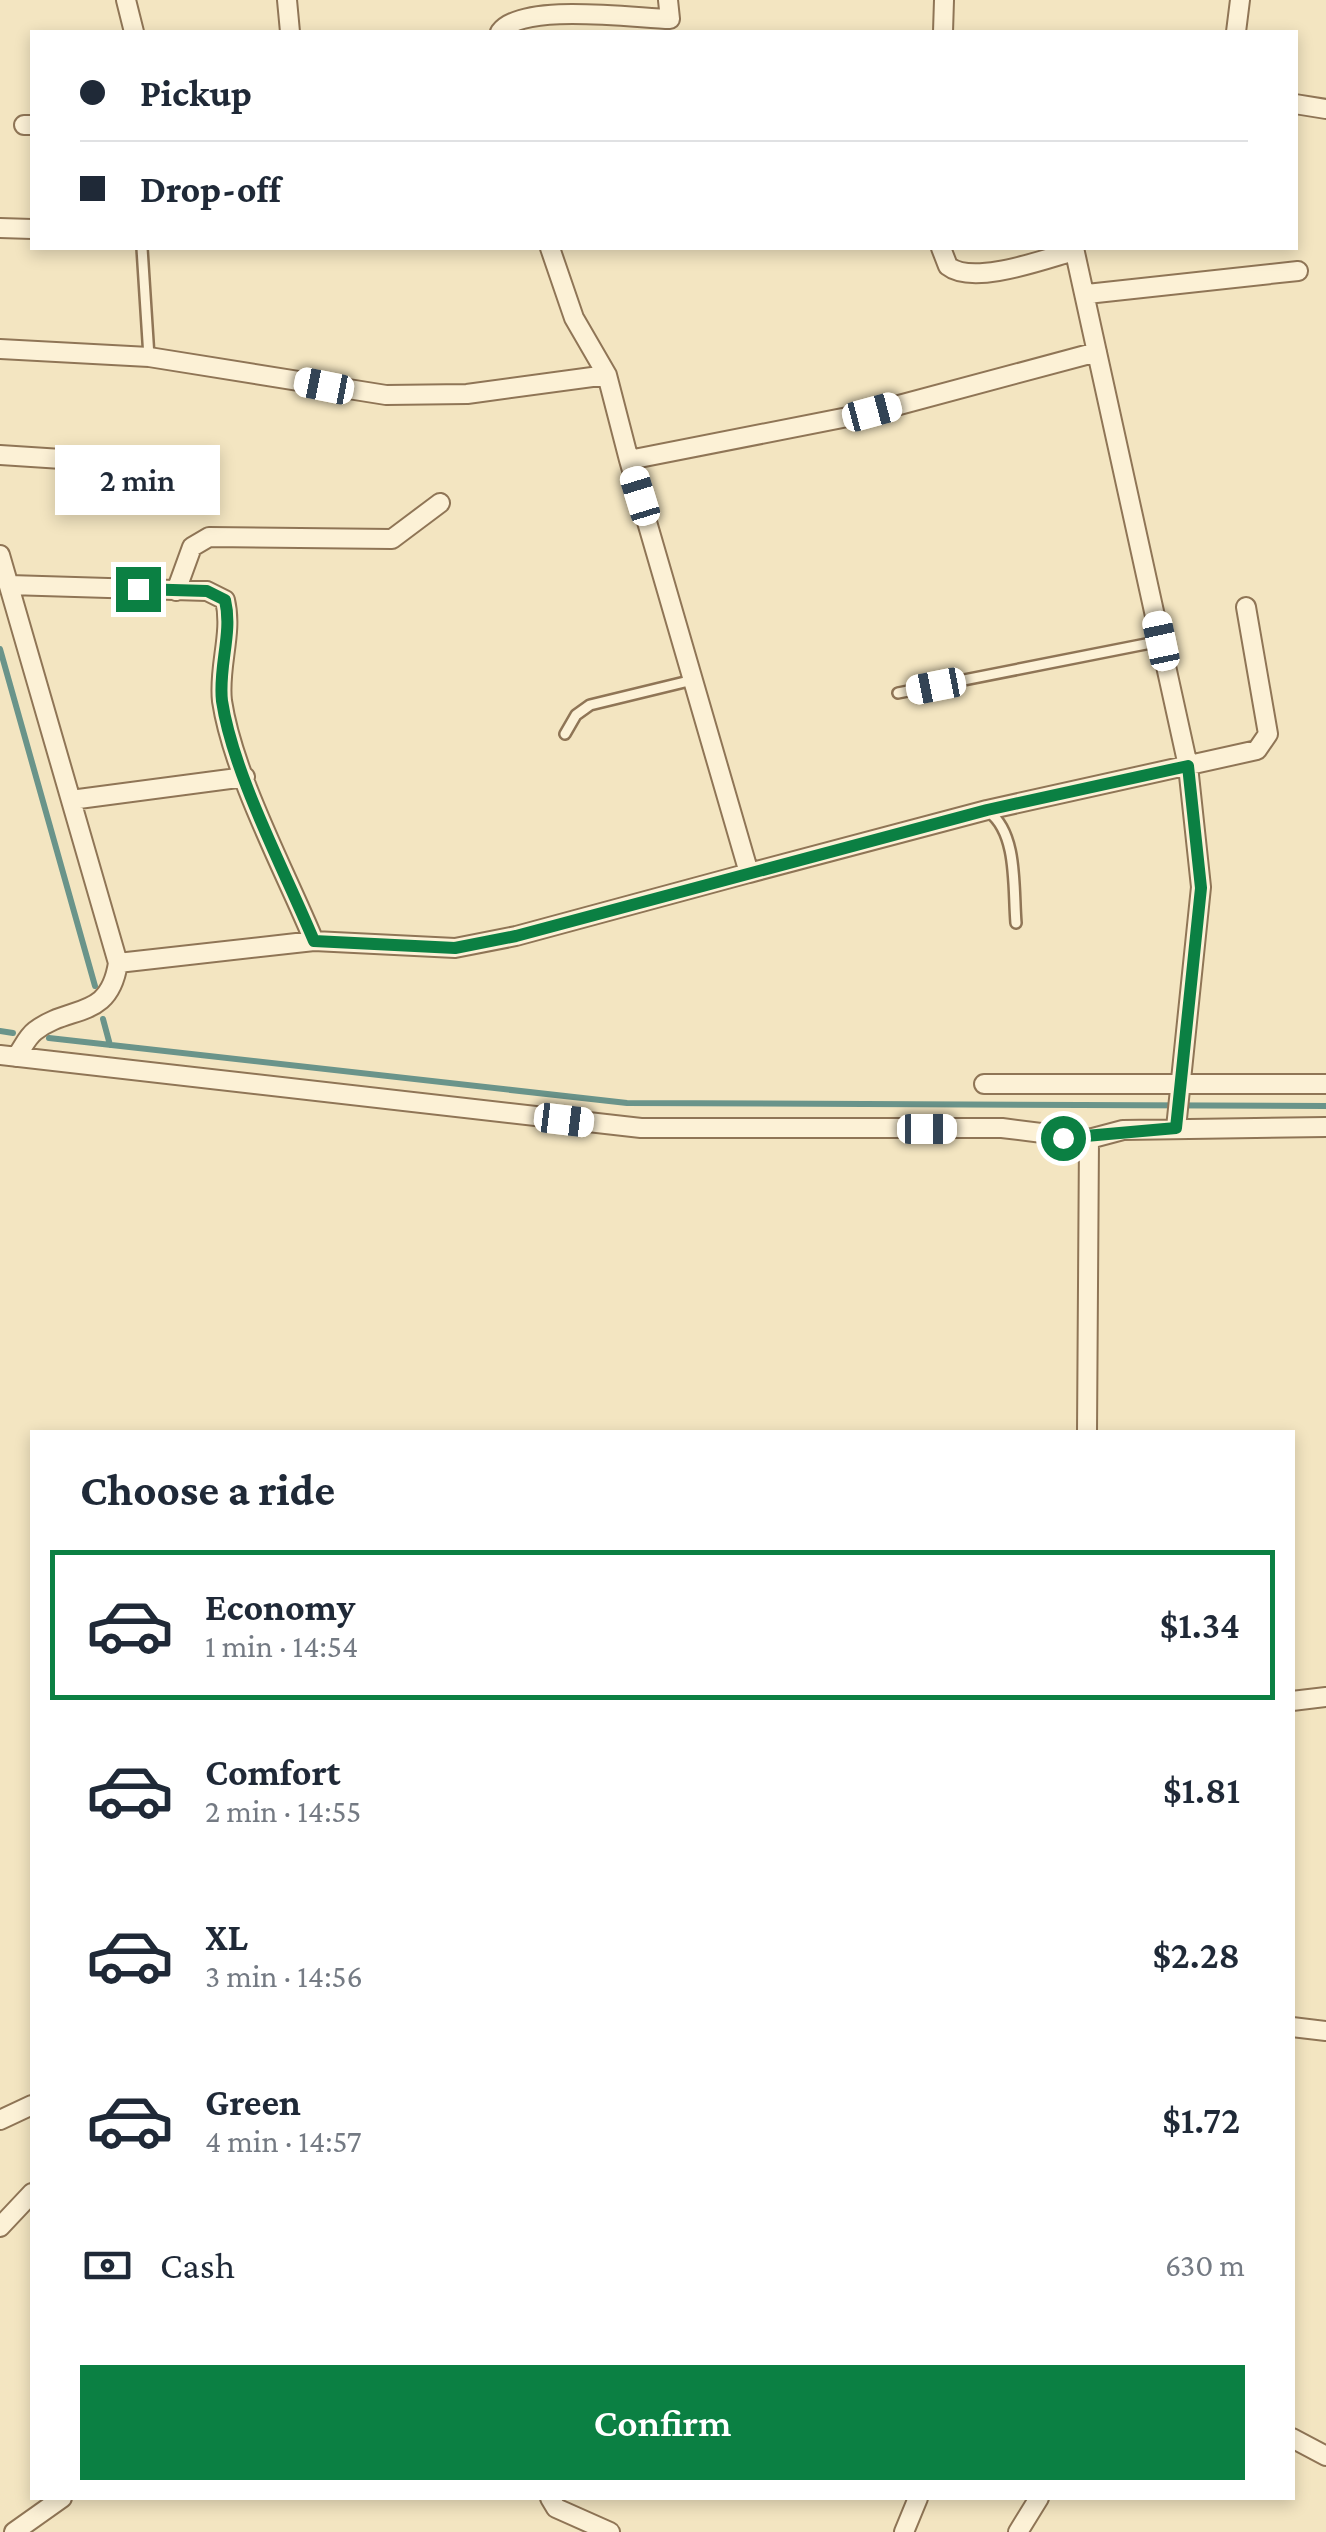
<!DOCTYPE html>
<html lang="en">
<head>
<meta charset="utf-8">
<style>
	:root { --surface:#fff; --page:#f6f6f7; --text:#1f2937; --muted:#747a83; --line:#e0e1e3; --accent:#0b8043 }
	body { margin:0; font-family:"Crimson Pro",serif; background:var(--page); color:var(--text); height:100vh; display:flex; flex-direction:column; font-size:38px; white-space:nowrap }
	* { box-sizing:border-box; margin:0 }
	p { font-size:32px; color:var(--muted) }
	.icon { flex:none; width:55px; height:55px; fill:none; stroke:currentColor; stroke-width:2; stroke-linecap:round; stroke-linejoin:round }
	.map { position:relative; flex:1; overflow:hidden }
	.sheet { position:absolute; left:30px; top:1430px; width:1265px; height:1070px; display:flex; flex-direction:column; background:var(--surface); border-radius:0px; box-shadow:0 5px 15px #0003 }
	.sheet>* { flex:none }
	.banner { position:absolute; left:30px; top:30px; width:1268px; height:220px; border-radius:0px; box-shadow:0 5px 15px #0003; display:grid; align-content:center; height:220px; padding:0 50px; background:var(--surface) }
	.end { position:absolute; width:45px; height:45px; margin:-22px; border:12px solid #0b8043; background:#fff; box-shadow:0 0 0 5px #fff }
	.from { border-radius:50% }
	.bubble { position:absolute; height:70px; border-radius:0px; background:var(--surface); box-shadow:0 5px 15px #0003; font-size:32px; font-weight:600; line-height:70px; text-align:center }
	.car { position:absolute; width:30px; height:60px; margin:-30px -15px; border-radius:12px; box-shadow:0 0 8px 2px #0007; background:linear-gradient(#fff 24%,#345 0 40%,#fff 0 76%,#345 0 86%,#fff 0) }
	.banner b { display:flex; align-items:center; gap:35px; height:95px; font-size:38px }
	.banner b+b { border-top:2px solid var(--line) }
	.banner i { width:25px; height:25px; background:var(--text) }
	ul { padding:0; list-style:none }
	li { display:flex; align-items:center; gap:30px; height:150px; margin:0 20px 15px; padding:0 30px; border:5px solid transparent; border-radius:0px }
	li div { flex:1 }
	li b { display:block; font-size:38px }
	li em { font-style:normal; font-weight:600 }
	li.active { border-color:var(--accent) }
	li>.icon { width:90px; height:90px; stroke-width:1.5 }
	h2 { padding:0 50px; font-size:45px; line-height:120px }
	.pay { display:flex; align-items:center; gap:25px; height:110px; padding:0 50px; font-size:38px }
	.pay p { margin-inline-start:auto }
	.action { display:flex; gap:20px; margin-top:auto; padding:20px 50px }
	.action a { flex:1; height:115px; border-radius:0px; background:var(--accent); color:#fff; font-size:40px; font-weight:600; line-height:115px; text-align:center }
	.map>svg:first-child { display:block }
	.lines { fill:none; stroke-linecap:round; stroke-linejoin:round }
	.stream { stroke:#6a948a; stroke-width:6 }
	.service-casing { stroke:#8f7556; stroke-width:14 }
	.minor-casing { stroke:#8f7556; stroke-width:22 }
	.service { stroke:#fcf1d6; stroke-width:9 }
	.minor { stroke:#fcf1d6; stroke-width:18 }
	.route { stroke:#0b8043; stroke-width:12 }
</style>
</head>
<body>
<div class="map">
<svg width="1326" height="2532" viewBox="0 0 1326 2532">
	<rect width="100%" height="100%" fill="#f3e5c1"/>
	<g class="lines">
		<!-- stream -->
		<path class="stream" d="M 0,649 L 95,986
			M 103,1019 L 110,1045
			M 0,1031 L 13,1033
			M 49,1038 L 627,1103 L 1326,1106"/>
		<!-- service casing -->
		<g class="service-casing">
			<path id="service" d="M 142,248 L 149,357
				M 898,693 L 1161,641
				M 565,734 L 576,715 L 590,705 L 693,680
				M 989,812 C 1018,834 1013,888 1016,923"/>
		</g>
		<!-- minor casing -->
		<g class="minor-casing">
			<path id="minor" d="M 126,0 L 134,32
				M 287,0 L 290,32
				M 500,32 C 522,2 633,18 670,19 L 668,0
				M 943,32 L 944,0
				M 1236,32 L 1240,0
				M 1295,104 L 1326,109
				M 24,125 L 32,125
				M 0,228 L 32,229
				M 550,248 L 574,318 L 607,375 L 629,460 L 873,412 L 1097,352
				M 941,248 L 948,266 C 973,286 1045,259 1074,251
				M 1074,248 L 1188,766 L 1201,887 L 1176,1128
				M 1087,294 L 1298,271
				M 0,349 L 149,357 L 386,395 L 467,394 L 607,375
				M 0,455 L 154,465
				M 0,555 L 118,963 C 109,1021 70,1004 35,1031 C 27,1037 22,1049 16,1057
				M 9,585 L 207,591 L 225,600 C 233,633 218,667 222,701 C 233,774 285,871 314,941
				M 176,591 L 192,547 L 209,537 L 392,539 L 440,503
				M 71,800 L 245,777
				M 749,873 L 987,810 L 1257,750 L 1268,734 L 1246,607
				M 118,963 L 314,941 L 455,948 L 516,936 L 749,873 L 629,460
				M 0,1055 L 641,1128 L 1002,1128 L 1089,1139 L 1123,1130 L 1326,1127
				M 984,1084 L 1326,1084
				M 1087,1432 L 1089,1139
				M 1292,1701 L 1326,1697
				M 1292,2027 L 1326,2031
				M 0,2120 L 32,2105
				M 0,2227 L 32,2193
				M 1292,2438 L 1326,2456
				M 550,2498 L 556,2508 L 610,2532
				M 14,2532 L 62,2498
				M 904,2532 L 918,2498
				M 1018,2532 L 1039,2498"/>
		</g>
		<!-- service -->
		<use href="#service" class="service"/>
		<!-- minor -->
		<use href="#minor" class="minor"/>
	</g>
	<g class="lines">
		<!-- route -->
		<path class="route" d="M 138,589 L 207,591 L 225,600 C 233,633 218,667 222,701 C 233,774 285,871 314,941 L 455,948 L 516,936 L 987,810 L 1188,766 L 1201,888 L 1176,1128 L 1063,1138"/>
	</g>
</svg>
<i class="end from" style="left:1063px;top:1138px"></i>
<i class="end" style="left:138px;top:589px"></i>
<div class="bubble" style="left:55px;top:445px;width:165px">2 min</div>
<i class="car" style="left:324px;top:386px;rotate:281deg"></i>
<i class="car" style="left:872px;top:412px;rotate:75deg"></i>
<i class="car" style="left:640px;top:496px;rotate:343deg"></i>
<i class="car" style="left:1161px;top:641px;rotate:348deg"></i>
<i class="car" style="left:936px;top:686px;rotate:259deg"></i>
<i class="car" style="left:564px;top:1120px;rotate:97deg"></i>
<i class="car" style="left:927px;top:1129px;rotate:90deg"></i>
<div class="banner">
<b><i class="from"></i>Pickup</b>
<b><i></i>Drop-off</b>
</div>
<section class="sheet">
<h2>Choose a ride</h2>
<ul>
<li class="active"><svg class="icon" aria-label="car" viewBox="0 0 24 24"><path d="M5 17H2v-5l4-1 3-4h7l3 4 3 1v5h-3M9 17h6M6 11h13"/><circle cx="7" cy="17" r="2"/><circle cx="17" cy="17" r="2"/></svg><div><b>Economy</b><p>1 min · 14:54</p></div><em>$1.34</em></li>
<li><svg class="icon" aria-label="car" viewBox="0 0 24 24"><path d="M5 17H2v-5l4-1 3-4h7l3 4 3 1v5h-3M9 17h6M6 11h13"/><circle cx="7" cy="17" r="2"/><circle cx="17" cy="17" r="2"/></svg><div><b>Comfort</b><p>2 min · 14:55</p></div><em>$1.81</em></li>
<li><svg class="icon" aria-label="car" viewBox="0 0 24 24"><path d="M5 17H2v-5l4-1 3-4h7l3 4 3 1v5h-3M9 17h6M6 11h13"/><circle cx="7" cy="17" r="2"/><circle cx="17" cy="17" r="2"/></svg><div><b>XL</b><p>3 min · 14:56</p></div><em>$2.28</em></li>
<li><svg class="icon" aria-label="car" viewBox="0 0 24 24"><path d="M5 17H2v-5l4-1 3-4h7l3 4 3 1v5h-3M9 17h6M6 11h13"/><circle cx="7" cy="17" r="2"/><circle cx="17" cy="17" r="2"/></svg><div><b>Green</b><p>4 min · 14:57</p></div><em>$1.72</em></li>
</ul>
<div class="pay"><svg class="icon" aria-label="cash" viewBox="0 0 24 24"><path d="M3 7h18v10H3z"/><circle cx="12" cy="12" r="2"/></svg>Cash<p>630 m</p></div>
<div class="action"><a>Confirm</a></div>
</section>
</div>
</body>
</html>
